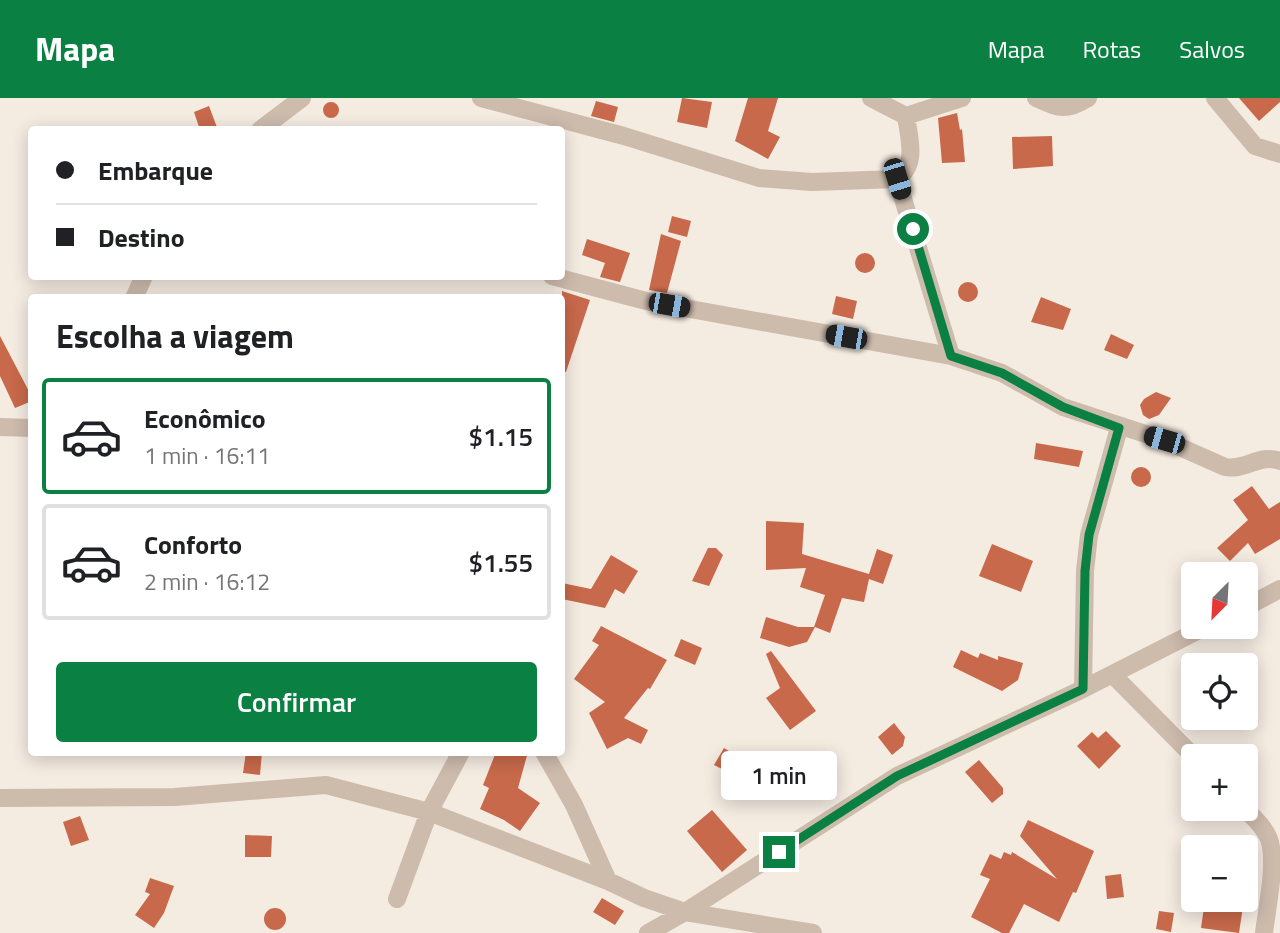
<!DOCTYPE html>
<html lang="pt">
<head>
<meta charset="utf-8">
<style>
	:root { --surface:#fff; --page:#f6f6f6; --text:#202124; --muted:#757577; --line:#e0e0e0; --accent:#0b8043 }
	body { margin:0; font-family:"Titillium Web",sans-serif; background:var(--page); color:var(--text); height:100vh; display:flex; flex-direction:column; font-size:26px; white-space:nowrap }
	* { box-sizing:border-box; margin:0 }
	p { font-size:23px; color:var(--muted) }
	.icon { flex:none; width:38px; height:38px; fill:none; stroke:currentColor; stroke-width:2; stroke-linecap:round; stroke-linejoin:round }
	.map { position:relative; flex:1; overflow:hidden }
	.drawer { position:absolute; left:28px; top:196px; width:537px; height:462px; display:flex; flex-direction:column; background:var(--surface); border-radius:7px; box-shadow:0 4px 18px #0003 }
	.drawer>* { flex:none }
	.top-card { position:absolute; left:28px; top:28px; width:537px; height:154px; border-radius:7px; box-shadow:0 4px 18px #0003; display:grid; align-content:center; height:154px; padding:0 28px; background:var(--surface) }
	.needle { width:46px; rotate:204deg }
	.controls { position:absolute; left:1181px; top:464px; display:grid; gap:14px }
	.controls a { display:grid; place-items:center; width:77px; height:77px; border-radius:7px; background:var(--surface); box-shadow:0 4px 18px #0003; font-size:35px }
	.end { position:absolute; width:32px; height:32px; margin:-16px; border:9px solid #0b8043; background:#fff; box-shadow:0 0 0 4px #fff }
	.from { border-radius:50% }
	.bubble { position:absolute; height:49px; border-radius:7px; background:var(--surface); box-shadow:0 4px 18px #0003; font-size:23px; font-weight:600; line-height:49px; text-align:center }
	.car { position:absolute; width:21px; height:42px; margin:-21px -10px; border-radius:9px; box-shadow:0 0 5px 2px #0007; background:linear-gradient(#222 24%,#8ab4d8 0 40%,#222 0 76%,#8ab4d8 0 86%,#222 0) }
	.top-card b { display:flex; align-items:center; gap:24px; height:66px; font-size:26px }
	.top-card b+b { border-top:2px solid var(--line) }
	.top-card i { width:18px; height:18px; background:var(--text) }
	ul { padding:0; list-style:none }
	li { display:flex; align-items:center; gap:21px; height:116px; margin:0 14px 10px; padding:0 14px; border:4px solid var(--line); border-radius:7px }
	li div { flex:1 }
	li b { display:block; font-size:26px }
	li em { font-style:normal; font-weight:600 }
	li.selected { border-color:var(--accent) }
	li>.icon { width:63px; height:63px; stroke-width:1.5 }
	h2 { padding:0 28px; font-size:32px; line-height:84px }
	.button { display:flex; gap:14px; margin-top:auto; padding:14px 28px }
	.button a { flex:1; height:80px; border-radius:7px; background:var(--accent); color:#fff; font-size:28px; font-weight:600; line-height:80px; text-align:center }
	header { display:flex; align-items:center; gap:42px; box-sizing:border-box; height:98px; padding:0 35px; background:var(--accent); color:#fff }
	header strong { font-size:33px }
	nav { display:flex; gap:38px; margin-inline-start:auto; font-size:24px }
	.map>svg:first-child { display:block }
	.building { fill:#c8694b }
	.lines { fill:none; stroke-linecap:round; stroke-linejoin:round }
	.minor { stroke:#cdbbac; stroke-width:18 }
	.route { stroke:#0b8043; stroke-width:9 }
</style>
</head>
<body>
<header>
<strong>Mapa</strong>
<nav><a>Mapa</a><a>Rotas</a><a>Salvos</a></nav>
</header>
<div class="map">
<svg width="1280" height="835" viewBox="0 0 1280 835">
	<rect width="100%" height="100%" fill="#f4ebe1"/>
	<!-- building -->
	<path class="building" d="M 682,0 L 712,4 L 707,30 L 677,24 Z
		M 748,0 L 778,0 L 768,33 L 780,39 L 768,61 L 735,43 Z
		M 1239,0 L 1280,0 L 1280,4 L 1259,23 Z
		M 596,3 L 618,9 L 614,24 L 591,18 Z
		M323 12a8 8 0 1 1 16 0a8 8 0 1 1-16 0Z
		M 209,8 L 218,32 L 200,32 L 194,14 Z
		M 957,15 L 960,32 L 962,31 L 965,64 L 942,65 L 938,20 Z
		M 1052,38 L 1053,68 L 1013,71 L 1012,39 Z
		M 672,118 L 691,123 L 687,139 L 668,134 Z
		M 661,136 L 681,143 L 667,195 L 649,192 Z
		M 587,141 L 630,155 L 620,184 L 600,179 L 605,165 L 582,157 Z
		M855 165a10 10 0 1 1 20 0a10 10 0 1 1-20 0Z
		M958 194a10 10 0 1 1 20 0a10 10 0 1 1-20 0Z
		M 562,193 L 590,202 L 566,274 L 562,273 Z
		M 836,198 L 857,203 L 853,221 L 832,216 Z
		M 1041,199 L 1071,211 L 1063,232 L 1031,224 Z
		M 1111,236 L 1134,247 L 1127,261 L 1104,252 Z
		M 0,238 L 32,299 L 32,303 L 15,310 L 0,278 Z
		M 1156,294 L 1171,300 L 1159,317 L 1149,321 L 1143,317 L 1140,307 L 1144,301 Z
		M 1036,345 L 1083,353 L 1079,369 L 1034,361 Z
		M1131 379a10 10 0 1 1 20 0a10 10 0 1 1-20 0Z
		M 1252,388 L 1269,411 L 1280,404 L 1280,441 L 1255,456 L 1248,445 L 1230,463 L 1217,450 L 1248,422 L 1233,402 Z
		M 766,423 L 804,425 L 802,456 L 869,476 L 877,451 L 893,457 L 883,486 L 869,481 L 864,504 L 842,500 L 830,535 L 815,529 L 807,544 L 789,549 L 760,540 L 766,519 L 798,529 L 814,529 L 825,497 L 800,489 L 806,470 L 766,472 Z
		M 992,446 L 1033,463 L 1021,494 L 979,478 Z
		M 708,450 L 716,450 L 723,457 L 709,488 L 692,483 Z
		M 611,457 L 638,473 L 624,496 L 615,491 L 605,510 L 562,501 L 562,485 L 591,491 Z
		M 601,528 L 667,562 L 650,591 L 648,590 L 624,620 L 648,632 L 641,646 L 628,640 L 607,651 L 589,615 L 605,604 L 574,581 L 599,547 L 592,543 Z
		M 681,541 L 702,550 L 695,567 L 674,558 Z
		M 961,552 L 978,560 L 980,555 L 998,562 L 998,558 L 1023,565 L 1018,582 L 1002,593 L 953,569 Z
		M 771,553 L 816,613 L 790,632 L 766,600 L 780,590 L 766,556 Z
		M 894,625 L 905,639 L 903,648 L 892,657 L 878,639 Z
		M 1106,633 L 1121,648 L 1099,671 L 1077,648 L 1092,634 L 1098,640 Z
		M 724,650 L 739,659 L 730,675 L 714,667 Z
		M 246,654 L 262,654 L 260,677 L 243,675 Z
		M 496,654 L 528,654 L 518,690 L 540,705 L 520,733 L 504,722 L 480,711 L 489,690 L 483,687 Z
		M 979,662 L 1003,690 L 1003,696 L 992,705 L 965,674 Z
		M 712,712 L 747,752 L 722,774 L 687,733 Z
		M 80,718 L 89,742 L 71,748 L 63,724 Z
		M 1028,722 L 1094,753 L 1076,795 L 1073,794 L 1059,824 L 1024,806 L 1009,835 L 1002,835 L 971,819 L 990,781 L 980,777 L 990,756 L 1001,761 L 1004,754 L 1011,757 L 1012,754 L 1057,781 L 1020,738 Z
		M 245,737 L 272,738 L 271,759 L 245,759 Z
		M 1121,776 L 1124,799 L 1107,801 L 1105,778 Z
		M 150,780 L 174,788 L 164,815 L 154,830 L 135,817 L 150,796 L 145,794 Z
		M 602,800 L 624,813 L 615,827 L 593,814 Z
		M 1205,802 L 1244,802 L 1239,835 L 1201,830 Z
		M264 821a11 11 0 1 1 22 0a11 11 0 1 1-22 0Z
		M 1159,813 L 1174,815 L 1171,834 L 1156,831 Z"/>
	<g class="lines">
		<!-- minor -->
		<path class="minor" d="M 481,0 L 624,38 L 759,80 L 812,84 L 897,81 C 918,66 909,40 906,18 L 962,0
			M 871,0 L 906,18
			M 1036,0 C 1059,10 1065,14 1088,0
			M 1215,0 L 1255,48 L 1280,56
			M 260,32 L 302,0
			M 897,81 L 951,258
			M 552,178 L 646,203 L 951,258 L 1002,275 L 1063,309 L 1164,342 L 1225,369 C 1245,373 1260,355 1280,363
			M 134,200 L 144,178
			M 0,329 L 32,330
			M 1246,509 L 1280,491
			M 1113,577 L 1194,659
			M 1083,591 L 1085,473 L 1089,437 L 1119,330
			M 544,654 L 574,707 L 608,783
			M 0,700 L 175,699 L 326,687 L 429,714 L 608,783 L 644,800 L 685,814 L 813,835
			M 1244,710 C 1253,719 1264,728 1269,741 C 1277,763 1267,810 1264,835
			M 397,801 L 429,714 L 461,654
			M 648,835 L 685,814 L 897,678 L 1083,591 L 1207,528"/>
	</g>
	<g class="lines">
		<!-- route -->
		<path class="route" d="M 779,754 L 897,678 L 1083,591 L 1085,473 L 1089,437 L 1119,330 L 1063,309 L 1002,275 L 951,258 L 913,131"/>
	</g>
</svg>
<div class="controls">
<a><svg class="needle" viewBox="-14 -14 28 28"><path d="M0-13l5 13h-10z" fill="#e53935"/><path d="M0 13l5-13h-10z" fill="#757577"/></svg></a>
<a><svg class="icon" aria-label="locate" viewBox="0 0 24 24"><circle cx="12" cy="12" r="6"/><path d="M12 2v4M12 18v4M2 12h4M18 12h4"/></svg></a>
<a>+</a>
<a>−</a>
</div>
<i class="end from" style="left:913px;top:131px"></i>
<i class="end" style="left:779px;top:754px"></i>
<div class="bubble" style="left:721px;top:653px;width:116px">1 min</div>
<i class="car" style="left:897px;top:81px;rotate:163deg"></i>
<i class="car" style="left:669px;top:207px;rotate:100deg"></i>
<i class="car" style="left:846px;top:239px;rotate:280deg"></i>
<i class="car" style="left:1164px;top:342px;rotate:286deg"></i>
<div class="top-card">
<b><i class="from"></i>Embarque</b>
<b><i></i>Destino</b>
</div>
<section class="drawer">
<h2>Escolha a viagem</h2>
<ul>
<li class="selected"><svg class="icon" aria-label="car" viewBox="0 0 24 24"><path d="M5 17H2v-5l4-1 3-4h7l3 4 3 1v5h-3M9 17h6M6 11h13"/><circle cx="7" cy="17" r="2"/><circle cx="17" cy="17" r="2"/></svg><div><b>Econômico</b><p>1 min · 16:11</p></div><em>$1.15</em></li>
<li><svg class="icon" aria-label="car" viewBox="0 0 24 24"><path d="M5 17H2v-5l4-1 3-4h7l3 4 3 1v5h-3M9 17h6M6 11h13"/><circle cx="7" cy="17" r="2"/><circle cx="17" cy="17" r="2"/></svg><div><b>Conforto</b><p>2 min · 16:12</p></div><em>$1.55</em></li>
</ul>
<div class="button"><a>Confirmar</a></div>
</section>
</div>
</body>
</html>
